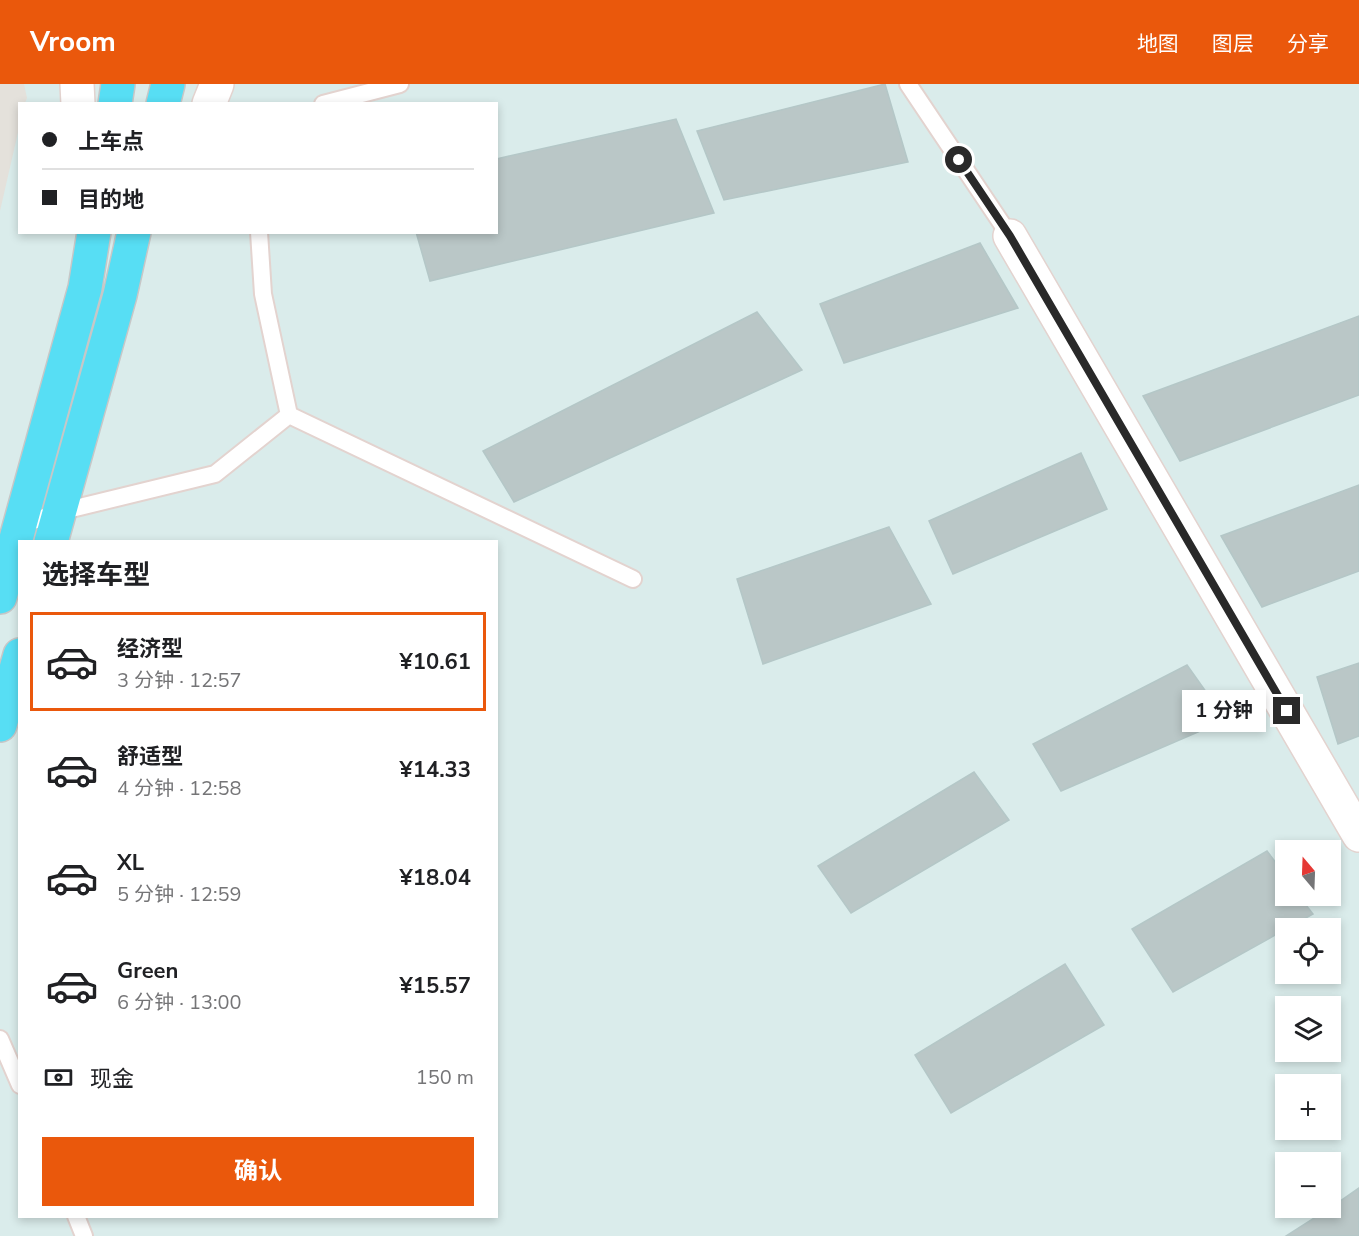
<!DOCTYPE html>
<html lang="zh">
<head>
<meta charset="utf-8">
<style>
	:root { --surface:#fff; --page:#f2f2f2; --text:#202124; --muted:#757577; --line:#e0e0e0; --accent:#ea580c }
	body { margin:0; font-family:"Nunito Sans","Noto Sans SC",sans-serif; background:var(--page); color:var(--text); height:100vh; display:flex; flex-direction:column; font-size:22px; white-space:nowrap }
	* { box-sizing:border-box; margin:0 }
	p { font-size:20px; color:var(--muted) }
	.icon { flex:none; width:33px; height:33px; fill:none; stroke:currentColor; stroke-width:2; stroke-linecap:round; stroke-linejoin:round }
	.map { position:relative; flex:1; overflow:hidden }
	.details { position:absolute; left:18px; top:456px; width:480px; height:678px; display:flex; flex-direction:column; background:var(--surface); border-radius:0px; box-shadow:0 3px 9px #0003 }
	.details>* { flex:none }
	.guide { position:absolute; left:18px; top:18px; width:480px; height:132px; border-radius:0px; box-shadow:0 3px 9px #0003; display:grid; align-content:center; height:132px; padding:0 24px; background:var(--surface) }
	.needle { width:39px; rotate:341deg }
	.controls { position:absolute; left:1275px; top:756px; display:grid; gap:12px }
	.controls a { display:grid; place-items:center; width:66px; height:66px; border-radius:0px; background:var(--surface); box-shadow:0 3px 9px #0003; font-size:30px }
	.end { position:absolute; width:27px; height:27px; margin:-14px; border:8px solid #292929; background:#fff; box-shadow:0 0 0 3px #fff }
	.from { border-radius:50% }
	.bubble { position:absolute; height:42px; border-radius:0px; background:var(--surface); box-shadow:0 3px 9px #0003; font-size:20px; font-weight:700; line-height:42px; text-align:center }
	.guide b { display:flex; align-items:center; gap:21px; height:57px; font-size:22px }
	.guide b+b { border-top:2px solid var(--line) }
	.guide i { width:15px; height:15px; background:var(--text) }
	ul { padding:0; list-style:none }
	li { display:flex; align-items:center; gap:18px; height:99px; margin:0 12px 9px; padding:0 12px; border:3px solid transparent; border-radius:0px }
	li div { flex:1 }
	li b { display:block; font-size:22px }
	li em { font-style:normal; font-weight:700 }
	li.selected { border-color:var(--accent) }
	li>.icon { width:54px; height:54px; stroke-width:1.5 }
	h2 { padding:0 24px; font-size:27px; line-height:72px }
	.pay { display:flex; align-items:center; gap:15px; height:66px; padding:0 24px; font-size:22px }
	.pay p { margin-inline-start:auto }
	.button { display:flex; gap:12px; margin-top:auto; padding:12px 24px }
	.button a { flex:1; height:69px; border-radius:0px; background:var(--accent); color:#fff; font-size:24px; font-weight:700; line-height:69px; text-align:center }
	header { display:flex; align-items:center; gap:36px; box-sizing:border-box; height:84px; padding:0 30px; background:var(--accent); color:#fff }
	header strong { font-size:28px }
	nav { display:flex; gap:33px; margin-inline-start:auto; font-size:21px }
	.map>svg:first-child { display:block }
	.industrial { fill:#e4e1db }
	.building { fill:#bac7c7; stroke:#b4c7c7; stroke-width:1.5 }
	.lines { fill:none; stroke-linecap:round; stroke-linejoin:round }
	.service-casing { stroke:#e3d3cf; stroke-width:20 }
	.tertiary-casing { stroke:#e3d3cf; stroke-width:36 }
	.secondary-casing { stroke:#e3d3cf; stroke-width:36 }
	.primary-casing { stroke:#c7c7c7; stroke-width:36 }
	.service { stroke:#fff; stroke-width:16 }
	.tertiary { stroke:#fff; stroke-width:33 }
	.secondary { stroke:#fff; stroke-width:33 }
	.primary { stroke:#57def4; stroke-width:33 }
	.route { stroke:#292929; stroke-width:8 }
</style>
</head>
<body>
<header>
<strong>Vroom</strong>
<nav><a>地图</a><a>图层</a><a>分享</a></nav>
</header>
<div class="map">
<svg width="1359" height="1152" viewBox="0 0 1359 1152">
	<rect width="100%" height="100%" fill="#daeceb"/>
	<!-- industrial -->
	<path class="industrial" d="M 0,0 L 24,0 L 27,14 L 25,19 L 20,20 L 19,44 L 0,127 Z"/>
	<!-- building -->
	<path class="building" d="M 885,0 L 908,78 L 724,116 L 697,47 Z
		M 676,35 L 714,129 L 430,197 L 416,148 L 496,148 L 496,75 Z
		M 980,159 L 1018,224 L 844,279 L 820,220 Z
		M 757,228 L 802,286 L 514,418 L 483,367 Z
		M 1359,232 L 1359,311 L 1180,377 L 1143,312 Z
		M 1081,369 L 1107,425 L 953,490 L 929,437 Z
		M 1359,401 L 1359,487 L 1262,523 L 1221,452 Z
		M 889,443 L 931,520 L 763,580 L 737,495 Z
		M 1359,579 L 1359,652 L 1338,660 L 1317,593 Z
		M 1187,581 L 1226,636 L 1061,707 L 1033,660 Z
		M 974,688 L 1009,736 L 851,829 L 818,782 Z
		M 1267,767 L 1286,792 L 1286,812 L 1299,812 L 1313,830 L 1173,908 L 1132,845 Z
		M 1065,880 L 1104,941 L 951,1029 L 915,971 Z
		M 1359,1104 L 1359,1152 L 1286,1152 L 1330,1124 Z"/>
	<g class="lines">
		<!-- service casing -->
		<g class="service-casing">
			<path id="service" d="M 908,0 L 1010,152
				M 323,20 L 400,0
				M 289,331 L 633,495
				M 19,442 L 59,428 L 215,390 L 289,331 L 263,210 L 259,148
				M 0,955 L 20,1001
				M 76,1132 L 84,1152"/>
		</g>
		<!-- tertiary casing -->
		<g class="tertiary-casing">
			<path id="tertiary" d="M 1010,152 L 1359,751"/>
		</g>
		<!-- secondary casing -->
		<g class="secondary-casing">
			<path id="secondary" d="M 77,0 L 78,20
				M 209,20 L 217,0"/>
		</g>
		<!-- primary casing -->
		<g class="primary-casing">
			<path id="primary" d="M 115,20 L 118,0
				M 163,20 L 168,0
				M 51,458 L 120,211 L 134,148
				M 0,513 L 85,204 L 94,148
				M 0,641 L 20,571"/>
		</g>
		<!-- service -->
		<use href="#service" class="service"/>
		<!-- tertiary -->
		<use href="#tertiary" class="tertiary"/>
		<!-- secondary -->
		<use href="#secondary" class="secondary"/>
		<!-- primary -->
		<use href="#primary" class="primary"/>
	</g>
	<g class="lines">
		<!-- route -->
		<path class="route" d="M 959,76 L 1010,152 L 1287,627"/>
	</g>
</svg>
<div class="controls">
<a><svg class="needle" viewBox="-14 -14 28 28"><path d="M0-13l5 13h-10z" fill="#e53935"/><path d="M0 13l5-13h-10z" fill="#757577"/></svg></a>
<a><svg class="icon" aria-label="locate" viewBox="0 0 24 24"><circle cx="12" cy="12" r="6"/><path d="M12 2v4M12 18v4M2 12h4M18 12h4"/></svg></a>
<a><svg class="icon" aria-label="layers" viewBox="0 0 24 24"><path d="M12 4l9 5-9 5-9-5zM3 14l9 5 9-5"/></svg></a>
<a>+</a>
<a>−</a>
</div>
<i class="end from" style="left:959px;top:76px"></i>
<i class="end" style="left:1287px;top:627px"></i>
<div class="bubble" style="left:1182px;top:606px;width:84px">1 分钟</div>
<div class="guide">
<b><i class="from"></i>上车点</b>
<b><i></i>目的地</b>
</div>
<section class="details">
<h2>选择车型</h2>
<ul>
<li class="selected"><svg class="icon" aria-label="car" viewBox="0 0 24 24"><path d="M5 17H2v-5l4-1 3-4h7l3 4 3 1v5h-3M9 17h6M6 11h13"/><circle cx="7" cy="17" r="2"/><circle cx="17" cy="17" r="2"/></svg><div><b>经济型</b><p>3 分钟 · 12:57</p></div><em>¥10.61</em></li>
<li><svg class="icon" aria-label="car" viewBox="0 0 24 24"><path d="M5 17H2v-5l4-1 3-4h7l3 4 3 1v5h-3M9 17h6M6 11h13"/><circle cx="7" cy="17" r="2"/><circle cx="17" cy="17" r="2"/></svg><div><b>舒适型</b><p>4 分钟 · 12:58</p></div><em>¥14.33</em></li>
<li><svg class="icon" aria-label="car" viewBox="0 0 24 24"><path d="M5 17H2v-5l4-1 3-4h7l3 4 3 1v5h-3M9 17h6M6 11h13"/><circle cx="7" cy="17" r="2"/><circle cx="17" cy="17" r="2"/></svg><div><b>XL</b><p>5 分钟 · 12:59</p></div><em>¥18.04</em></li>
<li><svg class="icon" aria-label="car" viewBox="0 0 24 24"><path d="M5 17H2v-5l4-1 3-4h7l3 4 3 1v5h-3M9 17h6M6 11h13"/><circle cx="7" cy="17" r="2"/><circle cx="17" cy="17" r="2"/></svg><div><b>Green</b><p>6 分钟 · 13:00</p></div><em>¥15.57</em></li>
</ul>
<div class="pay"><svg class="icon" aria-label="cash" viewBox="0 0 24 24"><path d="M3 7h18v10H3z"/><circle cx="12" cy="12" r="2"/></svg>现金<p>150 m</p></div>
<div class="button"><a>确认</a></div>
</section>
</div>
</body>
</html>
